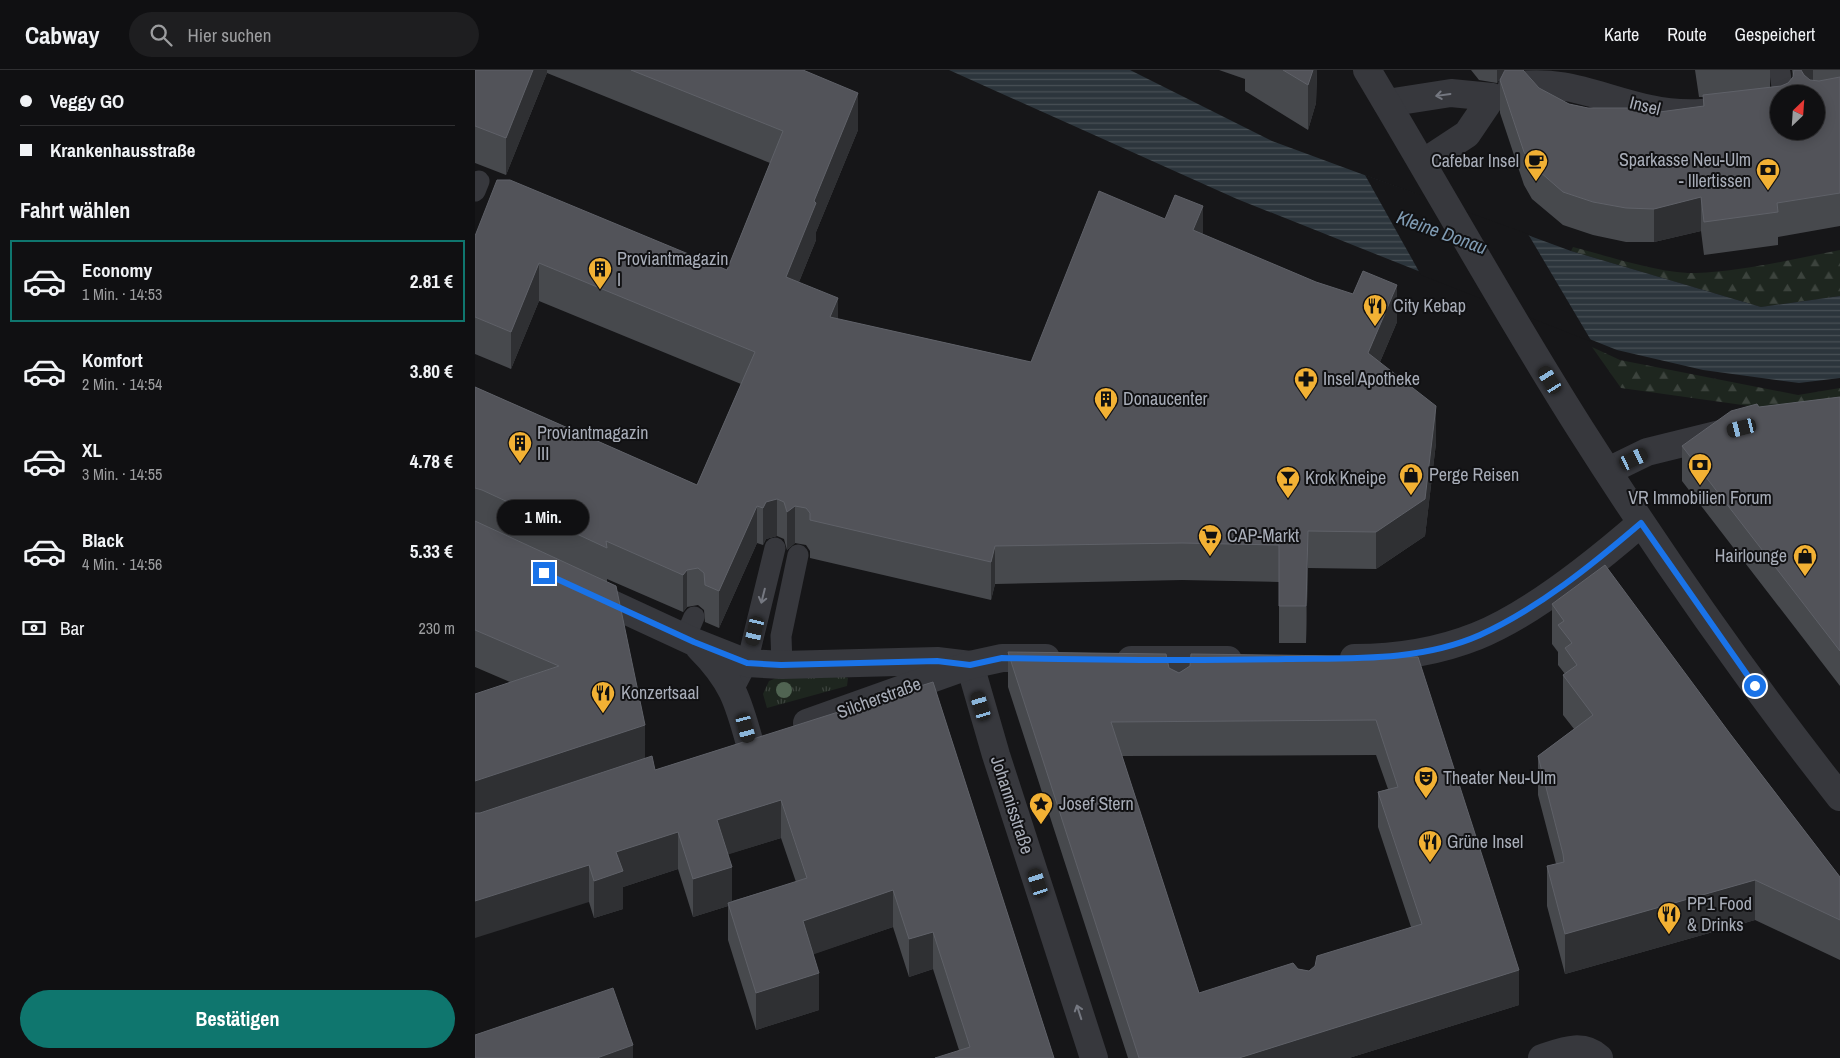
<!DOCTYPE html>
<html lang="de">
<head>
<meta charset="utf-8">
<style>
	:root { --surface:#101012; --page:#1e1e20; --text:#f1f3f6; --muted:#9c9d9f; --line:#303032; --accent:#0f766e }
	body { margin:0; font-family:"Archivo Narrow",sans-serif; background:var(--page); color:var(--text); height:100vh; display:flex; flex-direction:column; font-size:19px; white-space:nowrap }
	* { box-sizing:border-box; margin:0 }
	p { font-size:16px; color:var(--muted) }
	.icon { flex:none; width:28px; height:28px; fill:none; stroke:currentColor; stroke-width:2; stroke-linecap:round; stroke-linejoin:round }
	.map { position:relative; flex:1; overflow:hidden }
	.sheet { display:flex; flex-direction:column; background:var(--surface); width:475px }
	.sheet>* { flex:none }
	.guide { display:grid; align-content:center; height:110px; padding:0 20px; background:var(--surface) }
	.needle { width:32px; rotate:25deg }
	.buttons { position:absolute; left:1295px; top:15px; display:grid; gap:10px }
	.buttons a { display:grid; place-items:center; width:55px; height:55px; border-radius:50%; background:var(--surface); box-shadow:0 2px 12px #0003,0 0 0 1px var(--line); font-size:25px }
	.end { position:absolute; width:22px; height:22px; margin:-11px; border:6px solid #1a73e8; background:#fff; box-shadow:0 0 0 2px #fff }
	.from { border-radius:50% }
	.bubble { position:absolute; height:35px; border-radius:18px; background:var(--surface); box-shadow:0 2px 12px #0003,0 0 0 1px var(--line); font-size:16px; font-weight:700; line-height:35px; text-align:center }
	.car { position:absolute; width:15px; height:30px; margin:-15px -8px; border-radius:6px; box-shadow:0 0 4px 1px #0007; background:linear-gradient(#222 24%,#8ab4d8 0 40%,#222 0 76%,#8ab4d8 0 86%,#222 0) }
	.guide b { display:flex; align-items:center; gap:18px; height:48px; font-size:19px }
	.guide b+b { border-top:1px solid var(--line) }
	.guide i { width:12px; height:12px; background:var(--text) }
	ul { padding:0; list-style:none }
	li { display:flex; align-items:center; gap:15px; height:82px; margin:0 10px 8px; padding:0 10px; border:2px solid transparent; border-radius:0px }
	li div { flex:1 }
	li b { display:block; font-size:19px }
	li em { font-style:normal; font-weight:700 }
	li.active { border-color:var(--accent) }
	li>.icon { width:45px; height:45px; stroke-width:1.5 }
	h2 { padding:0 20px; font-size:22px; line-height:60px }
	.pay { display:flex; align-items:center; gap:12px; height:55px; padding:0 20px; font-size:19px }
	.pay p { margin-inline-start:auto }
	.button { display:flex; gap:10px; margin-top:auto; padding:10px 20px }
	.button a { flex:1; height:58px; border-radius:30px; background:var(--accent); color:#fff; font-size:20px; font-weight:700; line-height:58px; text-align:center }
	header { display:flex; align-items:center; gap:30px; box-sizing:border-box; height:70px; padding:0 25px; background:var(--surface); border-bottom:1px solid var(--line) }
	header strong { font-size:24px }
	nav { display:flex; gap:28px; margin-inline-start:auto; font-size:18px }
	.search { width:350px; height:45px; background:var(--page); display:flex; align-items:center; gap:12px; box-sizing:border-box; padding:0 18px; border-radius:28px; color:var(--muted); font-size:19px }
	main { display:flex; flex:1; min-height:0 }
	.map>svg:first-child { display:block }
	.grass { fill:url(#grass-tufts) }
	.forest { fill:url(#forest-firs) }
	.water { fill:url(#water-rules) }
	.pier { fill:#161618 }
	.lines { fill:none; stroke-linecap:round; stroke-linejoin:round }
	.service { stroke:#37383d; stroke-width:21 }
	.minor { stroke:#37383d; stroke-width:28 }
	.tertiary { stroke:#37383d; stroke-width:28 }
	.tree { fill:#506452 }
	.wall { fill:#47494d; fill-rule:evenodd }
	.shaded-wall { fill:#2f3033 }
	.building { fill:#525359; stroke:#5f6168; fill-rule:evenodd }
	.oneway { stroke:#757881 }
	.route { stroke:#1a73e8; stroke-width:6 }
	.labels { text-anchor:middle; stroke-width:4; stroke-linejoin:round; paint-order:stroke }
	.street-label { font-size:18px; fill:#a8adb8; stroke:#111113 }
	.poi-label { font-size:18px; fill:#a8adb8; stroke:#111113; text-anchor:start }
	.water-label { font-size:19px; font-style:italic; fill:#7f9bb3; stroke:#111113 }
</style>
</head>
<body>
<header>
<strong>Cabway</strong>
<div class="search"><svg class="icon" aria-label="search" viewBox="0 0 24 24"><circle cx="10" cy="10" r="6"/><path d="M15 15l6 6"/></svg>Hier suchen</div>
<nav><a>Karte</a><a>Route</a><a>Gespeichert</a></nav>
</header>
<main>
<section class="sheet">
<div class="guide">
<b><i class="from"></i>Veggy GO</b>
<b><i></i>Krankenhausstraße</b>
</div>
<h2>Fahrt wählen</h2>
<ul>
<li class="active"><svg class="icon" aria-label="car" viewBox="0 0 24 24"><path d="M5 17H2v-5l4-1 3-4h7l3 4 3 1v5h-3M9 17h6M6 11h13"/><circle cx="7" cy="17" r="2"/><circle cx="17" cy="17" r="2"/></svg><div><b>Economy</b><p>1 Min. · 14:53</p></div><em>2.81 €</em></li>
<li><svg class="icon" aria-label="car" viewBox="0 0 24 24"><path d="M5 17H2v-5l4-1 3-4h7l3 4 3 1v5h-3M9 17h6M6 11h13"/><circle cx="7" cy="17" r="2"/><circle cx="17" cy="17" r="2"/></svg><div><b>Komfort</b><p>2 Min. · 14:54</p></div><em>3.80 €</em></li>
<li><svg class="icon" aria-label="car" viewBox="0 0 24 24"><path d="M5 17H2v-5l4-1 3-4h7l3 4 3 1v5h-3M9 17h6M6 11h13"/><circle cx="7" cy="17" r="2"/><circle cx="17" cy="17" r="2"/></svg><div><b>XL</b><p>3 Min. · 14:55</p></div><em>4.78 €</em></li>
<li><svg class="icon" aria-label="car" viewBox="0 0 24 24"><path d="M5 17H2v-5l4-1 3-4h7l3 4 3 1v5h-3M9 17h6M6 11h13"/><circle cx="7" cy="17" r="2"/><circle cx="17" cy="17" r="2"/></svg><div><b>Black</b><p>4 Min. · 14:56</p></div><em>5.33 €</em></li>
</ul>
<div class="pay"><svg class="icon" aria-label="cash" viewBox="0 0 24 24"><path d="M3 7h18v10H3z"/><circle cx="12" cy="12" r="2"/></svg>Bar<p>230 m</p></div>
<div class="button"><a>Bestätigen</a></div>
</section>
<div class="map">
<svg width="1365" height="988" viewBox="0 0 1365 988">
	<defs>
		<pattern id="grass-tufts" width="24" height="20" patternUnits="userSpaceOnUse" patternTransform="scale(1.25)"><rect width="24" height="20" fill="#1e261f"/><path d="M3 7l-1-3M5 7V3M7 7l1-3M15 17l-1-3M17 17v-4M19 17l1-3" fill="none" stroke="#3c433d"/></pattern>
		<pattern id="forest-firs" width="22" height="20" patternUnits="userSpaceOnUse" patternTransform="scale(1.25)"><rect width="22" height="20" fill="#1e261f"/><path d="M5 1l3.5 6h-7zM16 11l3.5 6h-7z" fill="#3c433d"/></pattern>
		<pattern id="water-rules" width="6" height="5" patternUnits="userSpaceOnUse" patternTransform="scale(1.25)"><rect width="6" height="5" fill="#2c353c"/><path d="M0 2.5h6" fill="none" stroke="#485056"/></pattern>
	</defs>
	<rect width="100%" height="100%" fill="#161618"/>
	<!-- grass -->
	<path class="grass" d="M 306,606 L 367,606 L 373,608 L 372,616 L 292,638 L 288,624 L 294,611 Z"/>
	<!-- forest -->
	<path class="forest" d="M 1098,177 C 1133,186 1186,204 1221,203 C 1270,201 1318,189 1365,180 L 1365,226 L 1286,237 L 1096,181 Z
		M 1117,277 L 1145,290 L 1323,325 L 1365,318 L 1365,339 L 1324,343 L 1146,318 Z"/>
	<!-- water -->
	<path class="water" d="M 474,0 L 655,0 L 797,71 L 1096,181 L 1286,237 L 1365,226 L 1365,308 L 1324,313 L 1228,300 L 1142,280 L 762,129 Z"/>
	<!-- pier -->
	<path class="pier" d="M 890,105 L 1053,164 L 1117,272 L 946,205 Z"/>
	<g class="lines">
		<!-- service -->
		<path class="service" d="M 1305,3 L 1308,24
			M 0,121 L 4,111
			M 210,568 L 219,547
			M 307,595 L 306,566 L 323,485
			M 258,620 L 272,593 L 300,478"/>
		<!-- minor -->
		<path class="minor" d="M 1037,16 C 1091,8 1124,28 1175,39 C 1219,49 1260,39 1304,34
			M 912,33 L 976,23 L 1017,27 L 992,64 L 948,93
			M 1133,401 L 1172,382 L 1249,363
			M 111,522 L 219,572 L 272,593 L 307,595 L 462,591 L 495,595 L 521,685 L 619,988
			M 224,577 C 257,610 263,630 275,674"/>
		<!-- tertiary -->
		<path class="tertiary" d="M 892,0 C 964,120 1031,242 1106,360 C 1186,486 1272,609 1365,727
			M 879,588 C 921,588 962,582 1002,566 C 1057,544 1121,492 1166,453
			M 656,590 L 753,590
			M 332,653 L 495,595 L 527,588 L 571,588
			M 1067,988 C 1086,982 1107,972 1124,988"/>
	</g>
	<!-- trees -->
	<circle class="tree" cx="309" cy="620" r="8"/>
	<!-- wall -->
	<path class="wall" d="M 0,0 L 328,0 L 383,60 L 341,162 L 341,170 L 324,212 L 363,249 L 556,292 L 728,165 L 922,252 L 905,292 L 961,373 L 950,466 L 901,499 L 833,498 L 831,573 L 804,573 L 804,512 L 707,510 L 520,514 L 516,530 L 335,488 L 335,481 L 331,475 L 320,473 L 312,480 L 309,469 L 302,466 L 291,469 L 288,475 L 282,473 L 244,558 L 230,552 L 229,540 L 223,535 L 212,537 L 208,542 L 132,509 L 132,512 L 170,688 L 180,700 L 458,612 L 579,988 L 484,980 L 458,899 L 434,907 L 418,857 L 338,884 L 344,940 L 281,960 L 253,870 L 253,836 L 218,847 L 203,799 L 148,817 L 148,839 L 119,848 L 114,832 L 35,612 L 0,597 L 0,317 L 222,415 L 266,314 L 64,231 L 36,299 L 0,284 L 0,166 L 252,200 L 295,93 L 72,3 L 31,105 L 0,93 ZM 306,768 L 321,812 L 257,831 L 253,784 Z
		M 744,0 L 842,0 L 841,33 L 833,60 L 770,21 L 770,9 Z
		M 996,0 L 1029,0 L 1029,2 L 1094,34 L 1113,38 L 1177,43 L 1228,36 L 1228,27 L 1224,27 L 1220,0 L 1295,0 L 1295,17 L 1306,16 L 1313,13 L 1318,7 L 1317,0 L 1365,0 L 1365,156 L 1303,167 L 1303,175 L 1229,185 L 1226,161 L 1179,172 L 1151,172 L 1118,165 L 1088,155 L 1057,129 L 1049,115 L 1025,43 L 1025,10 L 1027,6 L 1022,13 L 1004,10 Z
		M 1365,327 L 1365,616 L 1207,411 L 1207,376 L 1284,337 Z
		M 1077,534 L 1256,665 L 1365,807 L 1365,890 L 1280,850 L 1090,904 L 1072,836 L 1072,796 L 1081,794 L 1063,725 L 1063,686 L 1099,659 L 1088,645 L 1088,605 L 1090,604 L 1083,595 L 1083,582 L 1077,574 Z
		M 533,582 L 694,598 L 704,603 L 943,587 L 1044,935 L 874,988 L 653,988 L 533,617 ZM 901,685 L 913,719 L 903,722 L 903,757 L 936,857 L 834,901 L 823,899 L 724,923 L 647,686 Z"/>
	<!-- shaded-wall -->
	<path class="shaded-wall" d="M 58,0 L 72,0 L 72,3 L 31,105 L 31,68 Z
		M 838,0 L 842,0 L 841,33 L 833,60 L 833,15 Z
		M 1022,0 L 1029,0 L 1029,3 L 1022,13 Z
		M 1326,0 L 1338,0 L 1338,14 L 1326,24 Z
		M 383,23 L 383,60 L 341,162 L 341,170 L 311,244 L 311,207 L 339,131 Z
		M 1226,127 L 1226,161 L 1179,172 L 1179,139 Z
		M 728,136 L 728,173 L 718,160 Z
		M 64,193 L 64,231 L 36,299 L 36,262 Z
		M 922,215 L 922,252 L 893,320 L 893,283 Z
		M 363,228 L 363,265 L 355,247 Z
		M 961,336 L 961,373 L 950,466 L 901,499 L 901,462 Z
		M 302,429 L 302,466 L 291,469 L 288,475 L 288,438 L 291,432 Z
		M 282,436 L 282,473 L 244,558 L 244,521 Z
		M 320,436 L 320,473 L 312,480 L 312,442 Z
		M 833,461 L 833,498 L 831,573 L 831,536 Z
		M 520,476 L 520,514 L 516,530 L 516,492 Z
		M 212,500 L 212,537 L 208,542 L 208,505 Z
		M 170,655 L 170,692 L 0,749 L 0,711 Z
		M 306,730 L 306,768 L 242,788 L 242,750 Z
		M 203,762 L 203,799 L 148,817 L 148,839 L 119,848 L 119,811 L 141,782 Z
		M 114,795 L 114,832 L 0,868 L 0,831 Z
		M 257,797 L 257,834 L 253,833 L 253,836 L 218,847 L 218,809 Z
		M 1280,810 L 1280,850 L 1090,904 L 1090,864 Z
		M 418,820 L 418,857 L 328,888 L 328,851 Z
		M 458,862 L 458,899 L 434,907 L 434,869 Z
		M 1044,900 L 1044,935 L 874,988 L 764,988 Z
		M 344,903 L 344,940 L 281,960 L 281,923 Z
		M 158,975 L 158,988 L 122,988 Z"/>
	<!-- building -->
	<path class="building" d="M 0,0 L 58,0 L 31,68 L 0,56 Z
		M 156,0 L 328,0 L 383,23 L 339,131 L 341,133 L 311,207 L 363,228 L 355,247 L 556,292 L 624,121 L 690,149 L 700,125 L 728,136 L 718,160 L 841,212 L 878,224 L 888,201 L 922,215 L 893,283 L 961,336 L 950,429 L 901,462 L 833,461 L 831,536 L 804,536 L 804,475 L 707,473 L 520,476 L 516,492 L 335,450 L 335,443 L 331,438 L 320,436 L 312,442 L 309,432 L 302,429 L 291,432 L 288,438 L 282,436 L 244,521 L 230,515 L 229,503 L 223,498 L 212,500 L 208,505 L 131,471 L 132,478 L 7,420 L 0,418 L 0,317 L 222,415 L 280,282 L 64,193 L 36,262 L 0,247 L 0,166 L 22,110 L 35,110 L 252,200 L 308,61 Z
		M 808,0 L 838,0 L 833,15 Z
		M 1030,0 L 1048,0 L 1064,18 L 1094,34 L 1113,38 L 1166,38 L 1177,43 L 1229,36 L 1228,25 L 1306,16 L 1313,13 L 1318,7 L 1319,0 L 1326,0 L 1329,5 L 1335,10 L 1344,11 L 1365,7 L 1365,123 L 1302,133 L 1303,142 L 1229,152 L 1226,127 L 1179,139 L 1151,138 L 1118,132 L 1088,122 L 1057,95 L 1049,82 L 1025,10 ZM 1304,24 L 1341,24 L 1341,61 L 1304,61 Z
		M 1365,327 L 1365,581 L 1207,376 L 1256,341 L 1282,334 L 1284,337 Z
		M 0,451 L 141,516 L 170,655 L 0,711 L 0,624 L 84,596 L 0,560 Z
		M 1130,495 L 1256,665 L 1365,807 L 1365,850 L 1280,810 L 1090,864 L 1072,796 L 1089,792 L 1088,784 L 1063,686 L 1118,645 L 1088,605 L 1102,595 L 1090,578 L 1097,573 L 1083,555 L 1089,551 L 1077,534 Z
		M 533,582 L 691,584 L 694,598 L 704,603 L 715,596 L 716,584 L 943,587 L 1044,900 L 764,988 L 664,988 ZM 901,650 L 923,717 L 903,722 L 947,854 L 842,886 L 840,896 L 834,901 L 823,899 L 818,893 L 724,923 L 636,652 Z
		M 458,612 L 579,988 L 460,988 L 495,977 L 458,862 L 434,869 L 418,820 L 328,851 L 344,903 L 281,923 L 253,833 L 332,808 L 306,730 L 242,750 L 257,797 L 218,809 L 203,762 L 141,782 L 148,801 L 119,811 L 114,795 L 0,831 L 0,743 L 5,743 L 177,686 L 180,700 Z
		M 138,918 L 158,975 L 122,988 L 0,988 L 0,965 Z"/>
	<!-- one-way arrows -->
	<defs><path id="oneway-shaft" d="M-6 0H5M1.5-3L5.5 0L1.5 3" fill="none" stroke-width="1.6" stroke-linecap="round" stroke-linejoin="round" transform="scale(1.25)"/></defs>
	<g class="oneway">
		<use href="#oneway-shaft" transform="translate(968 25) rotate(172)"/>
		<use href="#oneway-shaft" transform="translate(288 526) rotate(104)"/>
		<use href="#oneway-shaft" transform="translate(604 942) rotate(-108)"/>
	</g>
	<g class="lines">
		<!-- route -->
		<path class="route" d="M 69,503 L 219,572 L 272,593 L 306,595 L 462,591 L 495,595 L 527,588 C 621,590 716,591 811,589 C 876,588 944,592 1005,565 C 1064,538 1117,495 1166,453 L 1280,616"/>
	</g>
	<!-- icons -->
	<defs>
		<g id="cafe-pin" transform="scale(1.25)"><path d="M0 17L-7.5 6A9.5 9.5 0 1 1 7.5 6Z" fill="#f2b134" stroke="#111113"/><path d="M-5.5-4.5H6V0H3Q3 3.5 0 3.5H-2.5Q-5.5 3.5-5.5 0ZM3-3.2v2h1.7v-2ZM-6 4.5H4V6H-6Z" fill="#111"/></g>
		<g id="bank-pin" transform="scale(1.25)"><path d="M0 17L-7.5 6A9.5 9.5 0 1 1 7.5 6Z" fill="#f2b134" stroke="#111113"/><path d="M-6-4H6V4H-6ZM0-2.3a2.3 2.3 0 1 0 0 4.6a2.3 2.3 0 1 0 0-4.6Z" fill="#111"/></g>
		<g id="building-pin" transform="scale(1.25)"><path d="M0 17L-7.5 6A9.5 9.5 0 1 1 7.5 6Z" fill="#f2b134" stroke="#111113"/><path d="M-4-6H4V6H1V3H-1V6H-4ZM-2.5-4.3h1.7v1.8h-1.7ZM.8-4.3h1.7v1.8H.8ZM-2.5-1h1.7V.8h-1.7ZM.8-1h1.7V.8H.8Z" fill="#111"/></g>
		<g id="restaurant-pin" transform="scale(1.25)"><path d="M0 17L-7.5 6A9.5 9.5 0 1 1 7.5 6Z" fill="#f2b134" stroke="#111113"/><path d="M-5-6h1v4h1v-4h1v4h1v-4h1v5L-1.5 .5V6h-2V.5L-5-1ZM5-6V6H3V1.5H1.5Q1.5-4 5-6Z" fill="#111"/></g>
		<g id="pharmacy-pin" transform="scale(1.25)"><path d="M0 17L-7.5 6A9.5 9.5 0 1 1 7.5 6Z" fill="#f2b134" stroke="#111113"/><path d="M-2-6h4v4h4v4h-4v4h-4v-4h-4v-4h4Z" fill="#111"/></g>
		<g id="shop-pin" transform="scale(1.25)"><path d="M0 17L-7.5 6A9.5 9.5 0 1 1 7.5 6Z" fill="#f2b134" stroke="#111113"/><path d="M-5-2.5h2.3a2.7 3.5 0 0 1 5.4 0H5L5.5 6h-11ZM-1.5-2.5h3a1.5 2.3 0 0 0-3 0Z" fill="#111"/></g>
		<g id="bar-pin" transform="scale(1.25)"><path d="M0 17L-7.5 6A9.5 9.5 0 1 1 7.5 6Z" fill="#f2b134" stroke="#111113"/><path d="M-6-5H6L.8 .8V4.5H3.5V6h-7V4.5H-.8V.8Z" fill="#111"/></g>
		<g id="supermarket-pin" transform="scale(1.25)"><path d="M0 17L-7.5 6A9.5 9.5 0 1 1 7.5 6Z" fill="#f2b134" stroke="#111113"/><path d="M-6-5.5h2.5l.6 2H6L4.5 2H-2.5L-4.4-4H-6ZM-1.5 3.2a1.3 1.3 0 1 0 .1 0ZM3 3.2a1.3 1.3 0 1 0 .1 0Z" fill="#111"/></g>
		<g id="theatre-pin" transform="scale(1.25)"><path d="M0 17L-7.5 6A9.5 9.5 0 1 1 7.5 6Z" fill="#f2b134" stroke="#111113"/><path d="M-5-5.5Q0-4 5-5.5V0Q5 5 0 6Q-5 5-5 0ZM-3.3-2.5H-1v1.5H-3.3ZM1-2.5H3.3v1.5H1ZM-2.8 1Q0 5.5 2.8 1Z" fill="#111"/></g>
		<g id="sight-pin" transform="scale(1.25)"><path d="M0 17L-7.5 6A9.5 9.5 0 1 1 7.5 6Z" fill="#f2b134" stroke="#111113"/><path d="M0-6L1.8-2.2L6-1.7L2.9 1.2L3.7 5.4L0 3.3L-3.7 5.4L-2.9 1.2L-6-1.7L-1.8-2.2Z" fill="#111"/></g>
	</defs>
	<g fill-rule="evenodd">
		<use href="#cafe-pin" x="1061" y="91"/>
		<use href="#bank-pin" x="1293" y="100"/>
		<use href="#building-pin" x="125" y="199"/>
		<use href="#restaurant-pin" x="900" y="236"/>
		<use href="#pharmacy-pin" x="831" y="309"/>
		<use href="#building-pin" x="631" y="329"/>
		<use href="#building-pin" x="45" y="373"/>
		<use href="#bank-pin" x="1225" y="395"/>
		<use href="#shop-pin" x="936" y="405"/>
		<use href="#bar-pin" x="813" y="408"/>
		<use href="#supermarket-pin" x="735" y="466"/>
		<use href="#shop-pin" x="1330" y="486"/>
		<use href="#restaurant-pin" x="128" y="623"/>
		<use href="#theatre-pin" x="951" y="708"/>
		<use href="#sight-pin" x="566" y="734"/>
		<use href="#restaurant-pin" x="955" y="772"/>
		<use href="#restaurant-pin" x="1194" y="844"/>
	</g>
	<g class="labels">
		<!-- street labels -->
		<g class="street-label">
			<text transform="translate(1170 36) rotate(14)" y="6">Insel</text>
			<text transform="translate(404 628) rotate(-20)" y="6">Silcherstraße</text>
			<text transform="translate(537 735) rotate(72)" y="6">Johannisstraße</text>
		</g>
		<!-- poi labels -->
		<g class="poi-label">
			<text x="1276" y="96" text-anchor="end">Sparkasse Neu-Ulm<tspan x="1276" dy="21">- Illertissen</tspan></text>
			<text x="1044" y="97" text-anchor="end">Cafebar Insel</text>
			<text x="142" y="195">Proviantmagazin<tspan x="142" dy="21">I</tspan></text>
			<text x="918" y="242">City Kebap</text>
			<text x="848" y="315">Insel Apotheke</text>
			<text x="648" y="335">Donaucenter</text>
			<text x="62" y="369">Proviantmagazin<tspan x="62" dy="21">III</tspan></text>
			<text x="954" y="411">Perge Reisen</text>
			<text x="830" y="414">Krok Kneipe</text>
			<text x="1225" y="434" text-anchor="middle">VR Immobilien Forum</text>
			<text x="752" y="472">CAP-Markt</text>
			<text x="1312" y="492" text-anchor="end">Hairlounge</text>
			<text x="146" y="629">Konzertsaal</text>
			<text x="968" y="714">Theater Neu-Ulm</text>
			<text x="584" y="740">Josef Stern</text>
			<text x="972" y="778">Grüne Insel</text>
			<text x="1212" y="840">PP1 Food<tspan x="1212" dy="21">&amp; Drinks</tspan></text>
		</g>
		<!-- water labels -->
		<g class="water-label">
			<text transform="translate(967 162) rotate(20)" y="7">Kleine Donau</text>
		</g>
	</g>
</svg>
<div class="buttons">
<a><svg class="needle" viewBox="-14 -14 28 28"><path d="M0-13l5 13h-10z" fill="#e53935"/><path d="M0 13l5-13h-10z" fill="#9c9d9f"/></svg></a>
</div>
<i class="end from" style="left:1280px;top:616px"></i>
<i class="end" style="left:69px;top:503px"></i>
<div class="bubble" style="left:22px;top:430px;width:92px">1 Min.</div>
<i class="car" style="left:1075px;top:310px;rotate:328deg"></i>
<i class="car" style="left:1267px;top:358px;rotate:256deg"></i>
<i class="car" style="left:1159px;top:389px;rotate:64deg"></i>
<i class="car" style="left:280px;top:561px;rotate:193deg"></i>
<i class="car" style="left:506px;top:636px;rotate:343deg"></i>
<i class="car" style="left:271px;top:658px;rotate:165deg"></i>
<i class="car" style="left:563px;top:813px;rotate:342deg"></i>
</div>
</main>
</body>
</html>
